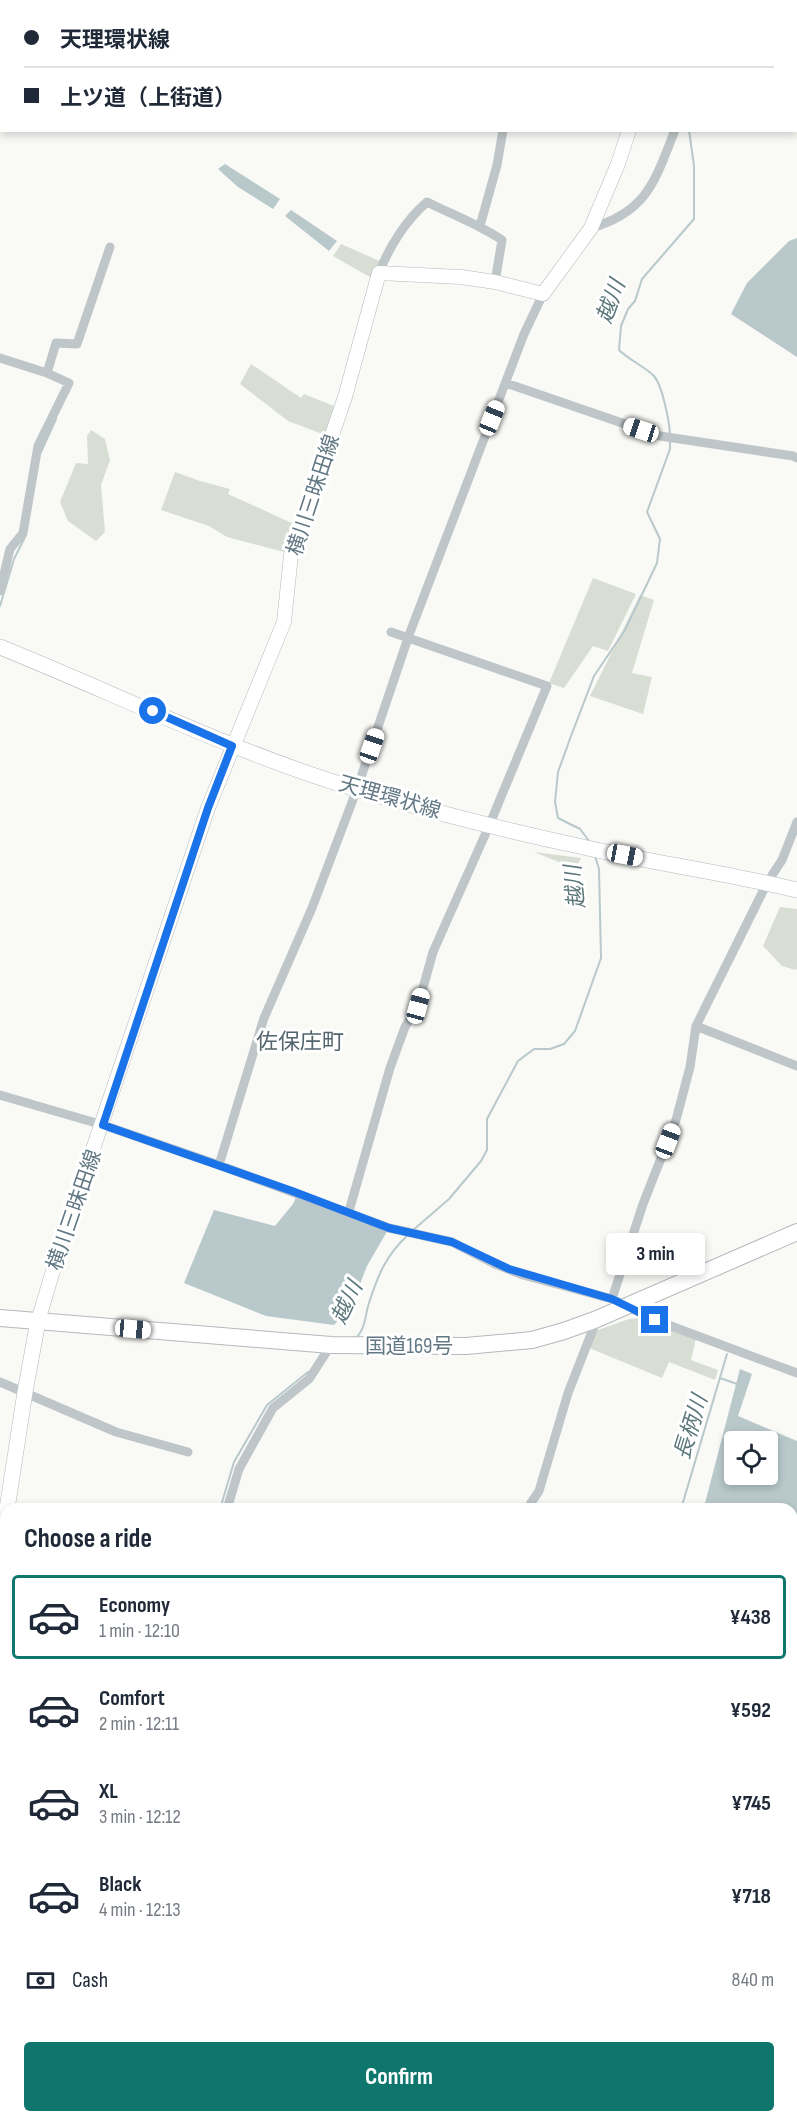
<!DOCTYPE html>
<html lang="en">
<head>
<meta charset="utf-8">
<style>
	:root { --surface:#fff; --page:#f6f6f7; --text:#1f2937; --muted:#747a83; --line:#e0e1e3; --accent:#0f766e }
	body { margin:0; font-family:"Sofia Sans Condensed","Noto Sans JP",sans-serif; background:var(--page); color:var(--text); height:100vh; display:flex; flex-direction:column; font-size:22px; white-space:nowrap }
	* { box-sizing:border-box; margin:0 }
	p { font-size:20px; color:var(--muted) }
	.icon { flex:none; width:33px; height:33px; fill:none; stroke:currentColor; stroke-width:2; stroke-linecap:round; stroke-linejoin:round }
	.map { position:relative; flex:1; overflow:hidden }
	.details { position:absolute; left:0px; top:1503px; width:798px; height:620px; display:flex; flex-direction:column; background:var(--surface); border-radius:18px 18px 0 0; box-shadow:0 3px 9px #0003 }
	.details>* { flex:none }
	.guide { position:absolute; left:0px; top:0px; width:798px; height:132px; box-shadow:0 3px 9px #0003; display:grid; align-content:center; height:132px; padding:0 24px; background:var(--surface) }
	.controls { position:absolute; left:724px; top:1431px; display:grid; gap:12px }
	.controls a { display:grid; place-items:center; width:54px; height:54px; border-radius:6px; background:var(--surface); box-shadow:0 3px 9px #0003; font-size:30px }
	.end { position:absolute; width:27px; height:27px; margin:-14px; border:8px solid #1a73e8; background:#fff; box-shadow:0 0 0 3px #fff }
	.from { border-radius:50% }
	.bubble { position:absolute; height:42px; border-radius:6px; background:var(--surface); box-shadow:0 3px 9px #0003; font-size:20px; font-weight:700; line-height:42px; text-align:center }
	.car { position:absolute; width:18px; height:36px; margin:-18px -9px; border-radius:8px; box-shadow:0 0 4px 2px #0007; background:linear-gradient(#fff 24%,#345 0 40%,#fff 0 76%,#345 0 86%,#fff 0) }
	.guide b { display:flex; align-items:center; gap:21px; height:57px; font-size:22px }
	.guide b+b { border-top:2px solid var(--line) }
	.guide i { width:15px; height:15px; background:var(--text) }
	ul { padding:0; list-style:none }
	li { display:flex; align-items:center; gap:18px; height:84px; margin:0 12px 9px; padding:0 12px; border:3px solid transparent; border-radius:6px }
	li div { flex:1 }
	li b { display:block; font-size:22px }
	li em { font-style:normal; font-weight:700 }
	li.current { border-color:var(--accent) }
	li>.icon { width:54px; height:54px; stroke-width:1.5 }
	h2 { padding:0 24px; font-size:27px; line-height:72px }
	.pay { display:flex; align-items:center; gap:15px; height:66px; padding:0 24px; font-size:22px }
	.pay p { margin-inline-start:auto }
	.button { display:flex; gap:12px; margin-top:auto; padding:12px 24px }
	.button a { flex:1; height:69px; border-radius:6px; background:var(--accent); color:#fff; font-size:24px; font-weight:700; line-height:69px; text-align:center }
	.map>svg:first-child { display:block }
	.green { fill:#d9ded5 }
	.water { fill:#b8c8cb; fill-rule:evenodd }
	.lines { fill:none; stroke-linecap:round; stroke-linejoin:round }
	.stream { stroke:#b8c8cb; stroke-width:2 }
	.river { stroke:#b8c8cb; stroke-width:15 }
	.secondary-casing { stroke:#b2babe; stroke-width:15 }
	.primary-casing { stroke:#b3babe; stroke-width:16 }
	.trunk-casing { stroke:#b3b9bc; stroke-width:18 }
	.minor { stroke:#bfc6c9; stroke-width:9 }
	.secondary { stroke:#fff; stroke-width:14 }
	.primary { stroke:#fff; stroke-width:15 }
	.trunk { stroke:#fff; stroke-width:16 }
	.rail-casing { stroke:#a1aab0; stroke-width:4.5 }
	.rail { stroke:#fff; stroke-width:2; stroke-dasharray:7; stroke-linecap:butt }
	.route { stroke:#1a73e8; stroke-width:8 }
	.labels { text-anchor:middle; stroke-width:6; stroke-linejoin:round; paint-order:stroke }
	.street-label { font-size:21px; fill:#627884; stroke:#fff }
	.water-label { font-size:22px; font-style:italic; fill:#5d787d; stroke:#fff }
	.neighbourhood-label { font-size:22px; fill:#54656e; stroke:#fff }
</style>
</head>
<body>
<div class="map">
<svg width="797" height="2122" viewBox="0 0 797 2122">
	<rect width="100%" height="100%" fill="#f9f9f6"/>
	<!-- green -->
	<path class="green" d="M 341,244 L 382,262 L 375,280 L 333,256 Z
		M 251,364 L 301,398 L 304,394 L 334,406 L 325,435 L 288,421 L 240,384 Z
		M 91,430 L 105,439 L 110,460 L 101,485 L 105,532 L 96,541 L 68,521 L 60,502 L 76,463 L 88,464 L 87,436 Z
		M 175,472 L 200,481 L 230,489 L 228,494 L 294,524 L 284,552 L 227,537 L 209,526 L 161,510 Z
		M 593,578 L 636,594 L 608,651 L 593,646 L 564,688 L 549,683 Z
		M 640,595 L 654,600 L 632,673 L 652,677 L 643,714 L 590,696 Z
		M 534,852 L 581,858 L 576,869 Z
		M 780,907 L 797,909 L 797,969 L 795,970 L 782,966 L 763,946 Z
		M 640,1318 L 696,1338 L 691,1360 L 718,1370 L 715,1380 L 669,1362 L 662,1378 L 589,1348 L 595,1331 L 629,1319 Z
		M 792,1794 L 797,1794 L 797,2032 L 792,2039 Z"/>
	<!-- water -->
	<path class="water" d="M 225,164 L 280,199 L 273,209 L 238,187 L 218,169 Z
		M 291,210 L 337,241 L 329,251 L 285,216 Z
		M 797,238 L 797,357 L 731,314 L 747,283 L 789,241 Z
		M 298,1193 L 389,1228 L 367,1266 L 352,1305 L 334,1325 L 266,1316 L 184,1283 L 214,1210 L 275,1226 L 293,1204 Z
		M 740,1369 L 752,1374 L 738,1416 L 797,1441 L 797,1534 L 792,1542 L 792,1509 L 708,1509 L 704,1507 ZM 735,1442 L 768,1442 L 768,1474 L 735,1474 Z"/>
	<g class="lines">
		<!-- stream -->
		<path class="stream" d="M 631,0 L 632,2
			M 670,434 C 669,419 662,385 654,376 C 644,366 629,360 619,350 L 621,326 L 628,309 L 635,301 L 642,279 L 694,219 L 694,166 L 689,130
			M 41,452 L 56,419
			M 0,606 L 14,559 L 26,535
			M 590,842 L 580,829 L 558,818 L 555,802 L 558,772 L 571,736 L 594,676 L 625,630 L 657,563 L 660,539 L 647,512 L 670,449 L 670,440
			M 412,1231 L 449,1199 L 481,1161 L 487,1150 L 487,1119 L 518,1061 L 534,1049 L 550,1049 L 564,1044 L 575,1031 L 601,958 L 599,869 L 595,856
			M 357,1337 C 366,1327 365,1315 369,1303 C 378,1275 386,1255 408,1235
			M 720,1378 L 737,1384
			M 220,1509 L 234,1462 L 267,1405 L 308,1372
			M 681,1509 L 727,1354
			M 498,2116 L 499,2122
			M 163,2122 L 164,2116"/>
		<!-- river -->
		<path class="river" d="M 0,1886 L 6,1888"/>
		<!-- secondary casing -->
		<g class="secondary-casing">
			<path id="secondary" d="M 585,0 L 586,2
				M 38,1321 L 60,1247 L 208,808 L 284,622 L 291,555 L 345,397 L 379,273 L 461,277 L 495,282 L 543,294 L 591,228 L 618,164 L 629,130"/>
		</g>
		<!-- primary casing -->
		<g class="primary-casing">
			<path id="primary" d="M 0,647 C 119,695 235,753 359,790 C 433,812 508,831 583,847 C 654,863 726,873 797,890
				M 7,1509 L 25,1392 L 38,1321
				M 0,1557 L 6,1517"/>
		</g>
		<!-- trunk casing -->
		<g class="trunk-casing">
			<path id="trunk" d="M 0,1318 L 331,1345 L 466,1346 L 532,1340 L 564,1331 L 597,1319 L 797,1232"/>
		</g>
		<!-- minor -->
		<path class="minor" d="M 735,0 L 735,2
			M 487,2 L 487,0
			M 480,226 L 497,165 L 503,130
			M 591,228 C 647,212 655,181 675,130
			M 379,273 C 389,247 406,220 427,202 C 453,215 478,224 502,240 L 495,282
			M 0,358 L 47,373
			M 506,383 L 660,436 L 793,456 L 797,458
			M 0,591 L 10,549 L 23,533 L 38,446 L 69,383 L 47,373 L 56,343 L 77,344 L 110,247
			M 696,1026 L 797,1066
			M 0,1095 L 103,1125 L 219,1165 L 389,1228 L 452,1242 L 495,1264 L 523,1275 L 612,1299 L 655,1320 L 797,1373
			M 219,1165 L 264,1018 L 312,908 L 357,789 L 409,635 L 524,334 L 543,294
			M 349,1211 L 390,1068 L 405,1027 L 418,1006 L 433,952 L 489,826 L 547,686 L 391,632
			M 612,1299 L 643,1204 L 676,1120 L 690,1067 L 696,1026 L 767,883 L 782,860 L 797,822
			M 0,1382 L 116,1432 L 188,1452
			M 227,1509 L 239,1469 L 273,1408 L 309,1379 L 331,1345
			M 527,1509 L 539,1491 L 568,1393 L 597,1319
			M 792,1576 L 797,1573
			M 792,1742 L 797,1743
			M 0,1955 L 6,1957
			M 611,2116 L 632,2122
			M 29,2122 L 31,2116
			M 442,2122 L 444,2116
			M 595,2122 L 597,2116"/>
		<!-- secondary -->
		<use href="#secondary" class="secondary"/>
		<!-- primary -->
		<use href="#primary" class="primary"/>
		<!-- trunk -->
		<use href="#trunk" class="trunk"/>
		<!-- rail casing -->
		<g class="rail-casing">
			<path id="rail" d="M 0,1873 L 6,1875
				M 792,2097 L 797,2097"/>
		</g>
		<!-- rail -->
		<use href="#rail" class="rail"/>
	</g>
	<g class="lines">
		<!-- route -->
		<path class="route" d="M 153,711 L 232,746 L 208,808 L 103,1125 L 292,1191 L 389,1228 L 452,1242 L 509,1269 L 612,1299 L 655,1320"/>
	</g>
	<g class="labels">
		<!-- street labels -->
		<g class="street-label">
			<text transform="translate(313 495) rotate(-72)" y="7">横川三昧田線</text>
			<text transform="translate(390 797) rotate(16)" y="7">天理環状線</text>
			<text transform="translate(74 1210) rotate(-71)" y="7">横川三昧田線</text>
			<text x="409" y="1353">国道169号</text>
		</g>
		<!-- water labels -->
		<g class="water-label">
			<text transform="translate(610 301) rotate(-70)" y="8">越川</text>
			<text transform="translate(574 887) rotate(-96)" y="8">越川</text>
			<text transform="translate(346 1302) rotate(-65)" y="8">越川</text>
			<text transform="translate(690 1427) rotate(-73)" y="8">長柄川</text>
		</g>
		<!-- neighbourhood labels -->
		<g class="neighbourhood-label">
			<text x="300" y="1049">佐保庄町</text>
		</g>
	</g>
</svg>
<div class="controls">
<a><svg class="icon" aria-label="locate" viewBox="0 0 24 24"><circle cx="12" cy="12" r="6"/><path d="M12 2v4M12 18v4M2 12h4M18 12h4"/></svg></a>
</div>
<i class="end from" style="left:153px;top:711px"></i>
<i class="end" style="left:655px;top:1320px"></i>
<div class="bubble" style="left:606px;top:1233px;width:99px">3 min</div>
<i class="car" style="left:492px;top:418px;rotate:22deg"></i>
<i class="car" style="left:641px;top:430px;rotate:288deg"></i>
<i class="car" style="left:372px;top:746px;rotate:19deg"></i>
<i class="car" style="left:625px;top:855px;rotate:101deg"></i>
<i class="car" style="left:418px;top:1006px;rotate:15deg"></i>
<i class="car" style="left:668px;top:1141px;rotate:21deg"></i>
<i class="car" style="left:133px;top:1329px;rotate:95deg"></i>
<div class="guide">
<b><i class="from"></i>天理環状線</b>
<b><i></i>上ツ道（上街道）</b>
</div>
<section class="details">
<h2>Choose a ride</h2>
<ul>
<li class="current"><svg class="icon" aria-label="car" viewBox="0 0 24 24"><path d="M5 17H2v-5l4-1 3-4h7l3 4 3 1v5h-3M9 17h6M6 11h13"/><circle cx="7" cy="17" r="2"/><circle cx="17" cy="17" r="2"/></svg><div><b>Economy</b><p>1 min · 12:10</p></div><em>¥438</em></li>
<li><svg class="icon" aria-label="car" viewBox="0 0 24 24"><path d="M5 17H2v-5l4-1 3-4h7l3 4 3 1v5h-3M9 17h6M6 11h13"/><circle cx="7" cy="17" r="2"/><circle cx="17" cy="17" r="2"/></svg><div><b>Comfort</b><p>2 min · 12:11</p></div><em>¥592</em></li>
<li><svg class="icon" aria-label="car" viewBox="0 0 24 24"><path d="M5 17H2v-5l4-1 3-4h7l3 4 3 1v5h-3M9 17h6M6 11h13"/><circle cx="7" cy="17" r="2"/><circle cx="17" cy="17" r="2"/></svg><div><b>XL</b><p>3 min · 12:12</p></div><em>¥745</em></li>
<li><svg class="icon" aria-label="car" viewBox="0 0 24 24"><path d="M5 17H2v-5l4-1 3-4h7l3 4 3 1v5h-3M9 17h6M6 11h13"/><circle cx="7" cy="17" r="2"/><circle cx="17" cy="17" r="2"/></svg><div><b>Black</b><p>4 min · 12:13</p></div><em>¥718</em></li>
</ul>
<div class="pay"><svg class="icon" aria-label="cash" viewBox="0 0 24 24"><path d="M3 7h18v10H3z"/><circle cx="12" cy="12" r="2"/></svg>Cash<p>840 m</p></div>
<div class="button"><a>Confirm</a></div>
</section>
</div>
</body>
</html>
